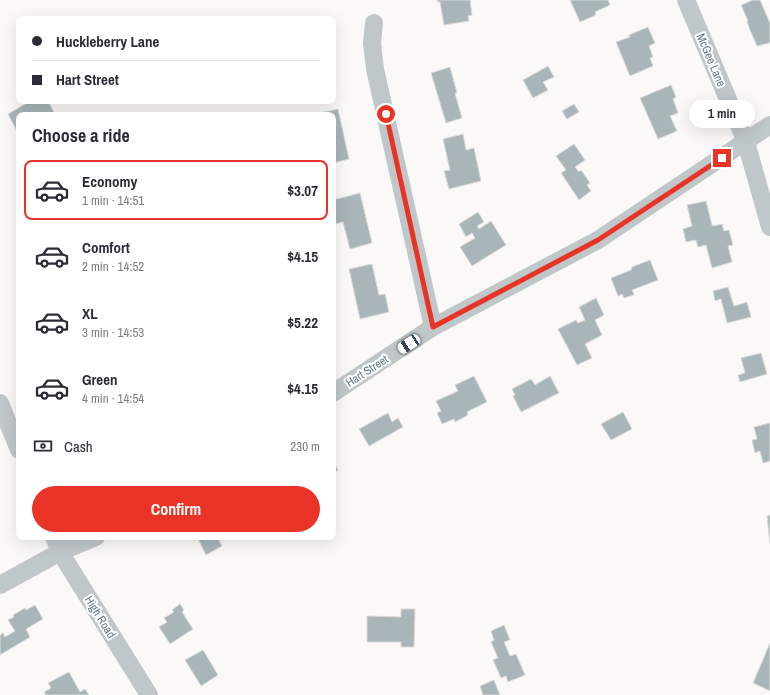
<!DOCTYPE html>
<html lang="en">
<head>
<meta charset="utf-8">
<style>
	:root { --surface:#fff; --page:#f2f2f3; --text:#2b2b33; --muted:#7c7c81; --line:#e1e1e2; --accent:#ea3327 }
	body { margin:0; font-family:"Archivo Narrow",sans-serif; background:var(--page); color:var(--text); height:100vh; display:flex; flex-direction:column; font-size:15px; white-space:nowrap }
	* { box-sizing:border-box; margin:0 }
	p { font-size:13px; color:var(--muted) }
	.icon { flex:none; width:22px; height:22px; fill:none; stroke:currentColor; stroke-width:2; stroke-linecap:round; stroke-linejoin:round }
	.map { position:relative; flex:1; overflow:hidden }
	.drawer { position:absolute; left:16px; top:112px; width:320px; height:428px; display:flex; flex-direction:column; background:var(--surface); border-radius:8px; box-shadow:0 4px 16px #0002 }
	.drawer>* { flex:none }
	.top-card { position:absolute; left:16px; top:16px; width:320px; height:88px; border-radius:8px; box-shadow:0 4px 16px #0002; display:grid; align-content:center; height:88px; padding:0 16px; background:var(--surface) }
	.end { position:absolute; width:18px; height:18px; margin:-9px; border:5px solid #ea3327; background:#fff; box-shadow:0 0 0 2px #fff }
	.from { border-radius:50% }
	.bubble { position:absolute; height:28px; border-radius:14px; background:var(--surface); box-shadow:0 4px 16px #0002; font-size:13px; font-weight:700; line-height:28px; text-align:center }
	.car { position:absolute; width:12px; height:24px; margin:-12px -6px; border-radius:5px; box-shadow:0 0 3px 1px #0007; background:linear-gradient(#fff 24%,#345 0 40%,#fff 0 76%,#345 0 86%,#fff 0) }
	.top-card b { display:flex; align-items:center; gap:14px; height:38px; font-size:15px }
	.top-card b+b { border-top:1px solid var(--line) }
	.top-card i { width:10px; height:10px; background:var(--text) }
	ul { padding:0; list-style:none }
	li { display:flex; align-items:center; gap:12px; height:60px; margin:0 8px 6px; padding:0 8px; border:2px solid transparent; border-radius:8px }
	li div { flex:1 }
	li b { display:block; font-size:15px }
	li em { font-style:normal; font-weight:700 }
	li.current { border-color:var(--accent) }
	li>.icon { width:36px; height:36px; stroke-width:1.5 }
	h2 { padding:0 16px; font-size:18px; line-height:48px }
	.pay { display:flex; align-items:center; gap:10px; height:44px; padding:0 16px; font-size:15px }
	.pay p { margin-inline-start:auto }
	.action { display:flex; gap:8px; margin-top:auto; padding:8px 16px }
	.action a { flex:1; height:46px; border-radius:24px; background:var(--accent); color:#fff; font-size:16px; font-weight:700; line-height:46px; text-align:center }
	.map>svg:first-child { display:block }
	.building { fill:#a9b5b9; stroke:#dbdbd9 }
	.lines { fill:none; stroke-linecap:round; stroke-linejoin:round }
	.street { stroke:#c0c7c9; stroke-width:18 }
	.route { stroke:#ea3327; stroke-width:5 }
	.labels { text-anchor:middle; stroke-width:4; stroke-linejoin:round; paint-order:stroke }
	.street-label { font-size:12px; fill:#637a83; stroke:#fff }
</style>
</head>
<body>
<div class="map">
<svg width="770" height="695" viewBox="0 0 770 695">
	<rect width="100%" height="100%" fill="#faf9f7"/>
	<!-- building -->
	<path class="building" d="M 437,0 L 470,0 L 472,15 L 468,16 L 469,21 L 444,25 L 440,2 L 438,2 Z
		M 570,0 L 608,0 L 610,5 L 595,12 L 596,15 L 580,22 Z
		M 753,0 L 760,0 L 770,23 L 770,41 L 769,43 L 757,46 L 750,30 L 747,21 L 748,21 L 741,5 Z
		M 648,27 L 655,43 L 649,46 L 653,57 L 650,58 L 653,66 L 630,76 L 616,42 L 630,37 L 629,35 Z
		M 548,66 L 554,77 L 543,82 L 548,90 L 533,98 L 523,80 Z
		M 450,67 L 457,93 L 455,93 L 462,118 L 446,123 L 431,73 Z
		M 671,85 L 676,97 L 673,99 L 678,113 L 670,116 L 677,131 L 658,139 L 640,98 Z
		M 23,101 L 48,101 L 54,112 L 49,115 L 19,115 L 19,132 L 18,133 L 8,114 L 25,104 Z
		M 574,104 L 579,112 L 567,119 L 562,111 Z
		M 338,109 L 349,159 L 333,163 L 333,115 L 314,114 Z
		M 463,134 L 466,150 L 474,148 L 481,181 L 449,189 L 444,171 L 450,170 L 443,139 Z
		M 574,144 L 585,160 L 575,167 L 579,172 L 581,170 L 590,183 L 587,185 L 591,191 L 579,200 L 561,173 L 566,170 L 556,156 Z
		M 360,193 L 372,243 L 350,249 L 343,222 L 335,224 L 333,215 L 333,198 L 337,199 Z
		M 706,201 L 712,225 L 713,226 L 722,224 L 724,231 L 729,230 L 733,245 L 728,246 L 732,262 L 712,268 L 706,245 L 698,247 L 696,240 L 686,242 L 683,229 L 692,226 L 687,205 Z
		M 478,212 L 484,222 L 477,226 L 479,229 L 491,221 L 506,245 L 472,266 L 460,247 L 475,238 L 472,233 L 466,237 L 459,224 Z
		M 650,260 L 658,280 L 632,290 L 634,295 L 624,298 L 622,294 L 618,296 L 611,278 L 631,270 L 632,267 Z
		M 372,264 L 379,295 L 385,294 L 389,312 L 360,319 L 349,269 Z
		M 728,287 L 734,306 L 747,302 L 751,317 L 727,323 L 721,299 L 715,301 L 713,291 Z
		M 596,298 L 604,315 L 595,320 L 602,335 L 585,344 L 592,358 L 577,365 L 558,329 L 576,320 L 578,323 L 585,320 L 579,307 Z
		M 761,353 L 767,374 L 740,382 L 738,375 L 745,373 L 741,358 Z
		M 474,376 L 487,402 L 467,412 L 468,415 L 455,422 L 454,419 L 442,424 L 437,413 L 441,411 L 436,401 L 458,391 L 455,385 Z
		M 550,376 L 559,393 L 521,412 L 513,396 L 515,395 L 512,389 L 531,379 L 535,385 Z
		M 623,412 L 632,429 L 611,440 L 601,424 Z
		M 388,413 L 392,422 L 398,418 L 403,427 L 369,446 L 359,429 Z
		M 770,423 L 770,461 L 763,463 L 760,451 L 755,453 L 752,440 L 757,439 L 754,427 Z
		M 333,462 L 338,470 L 333,473 Z
		M 770,515 L 770,544 L 767,516 Z
		M 197,537 L 217,537 L 222,546 L 206,555 Z
		M 180,604 L 184,610 L 182,612 L 193,629 L 170,644 L 159,627 L 167,622 L 164,618 L 174,612 L 172,610 Z
		M 35,605 L 43,619 L 26,629 L 30,637 L 0,655 L 0,635 L 3,633 L 5,637 L 15,631 L 8,620 L 14,617 L 13,615 L 25,608 L 26,610 Z
		M 401,609 L 415,609 L 414,647 L 401,647 L 401,642 L 367,642 L 367,616 L 401,617 Z
		M 504,625 L 510,640 L 504,642 L 510,656 L 516,654 L 525,675 L 508,682 L 506,676 L 501,678 L 493,660 L 498,658 L 491,642 L 494,640 L 491,631 Z
		M 770,643 L 770,691 L 753,683 Z
		M 203,650 L 218,675 L 201,686 L 185,660 Z
		M 69,672 L 80,692 L 85,689 L 89,695 L 46,695 L 44,692 L 51,688 L 48,683 Z
		M 494,680 L 500,695 L 483,695 L 480,686 Z"/>
	<g class="lines">
		<!-- street -->
		<path class="street" d="M 686,0 L 746,142 L 770,227
			M 374,23 L 372,43 L 375,69 L 433,327
			M 333,393 L 433,327 L 598,240 L 770,125
			M 0,403 L 19,450
			M 54,537 L 60,552 L 149,695
			M 0,585 L 60,552 L 96,537"/>
	</g>
	<g class="lines">
		<!-- route -->
		<path class="route" d="M 386,114 L 433,327 L 598,240 L 722,158"/>
	</g>
	<g class="labels">
		<!-- street labels -->
		<g class="street-label">
			<text transform="translate(711 60) rotate(67)" y="4">McGee Lane</text>
			<text transform="translate(367 371) rotate(-33)" y="4">Hart Street</text>
			<text transform="translate(100 617) rotate(58)" y="4">High Road</text>
		</g>
	</g>
</svg>
<i class="end from" style="left:386px;top:114px"></i>
<i class="end" style="left:722px;top:158px"></i>
<div class="bubble" style="left:689px;top:100px;width:66px">1 min</div>
<i class="car" style="left:409px;top:344px;rotate:237deg"></i>
<div class="top-card">
<b><i class="from"></i>Huckleberry Lane</b>
<b><i></i>Hart Street</b>
</div>
<section class="drawer">
<h2>Choose a ride</h2>
<ul>
<li class="current"><svg class="icon" aria-label="car" viewBox="0 0 24 24"><path d="M5 17H2v-5l4-1 3-4h7l3 4 3 1v5h-3M9 17h6M6 11h13"/><circle cx="7" cy="17" r="2"/><circle cx="17" cy="17" r="2"/></svg><div><b>Economy</b><p>1 min · 14:51</p></div><em>$3.07</em></li>
<li><svg class="icon" aria-label="car" viewBox="0 0 24 24"><path d="M5 17H2v-5l4-1 3-4h7l3 4 3 1v5h-3M9 17h6M6 11h13"/><circle cx="7" cy="17" r="2"/><circle cx="17" cy="17" r="2"/></svg><div><b>Comfort</b><p>2 min · 14:52</p></div><em>$4.15</em></li>
<li><svg class="icon" aria-label="car" viewBox="0 0 24 24"><path d="M5 17H2v-5l4-1 3-4h7l3 4 3 1v5h-3M9 17h6M6 11h13"/><circle cx="7" cy="17" r="2"/><circle cx="17" cy="17" r="2"/></svg><div><b>XL</b><p>3 min · 14:53</p></div><em>$5.22</em></li>
<li><svg class="icon" aria-label="car" viewBox="0 0 24 24"><path d="M5 17H2v-5l4-1 3-4h7l3 4 3 1v5h-3M9 17h6M6 11h13"/><circle cx="7" cy="17" r="2"/><circle cx="17" cy="17" r="2"/></svg><div><b>Green</b><p>4 min · 14:54</p></div><em>$4.15</em></li>
</ul>
<div class="pay"><svg class="icon" aria-label="cash" viewBox="0 0 24 24"><path d="M3 7h18v10H3z"/><circle cx="12" cy="12" r="2"/></svg>Cash<p>230 m</p></div>
<div class="action"><a>Confirm</a></div>
</section>
</div>
</body>
</html>
